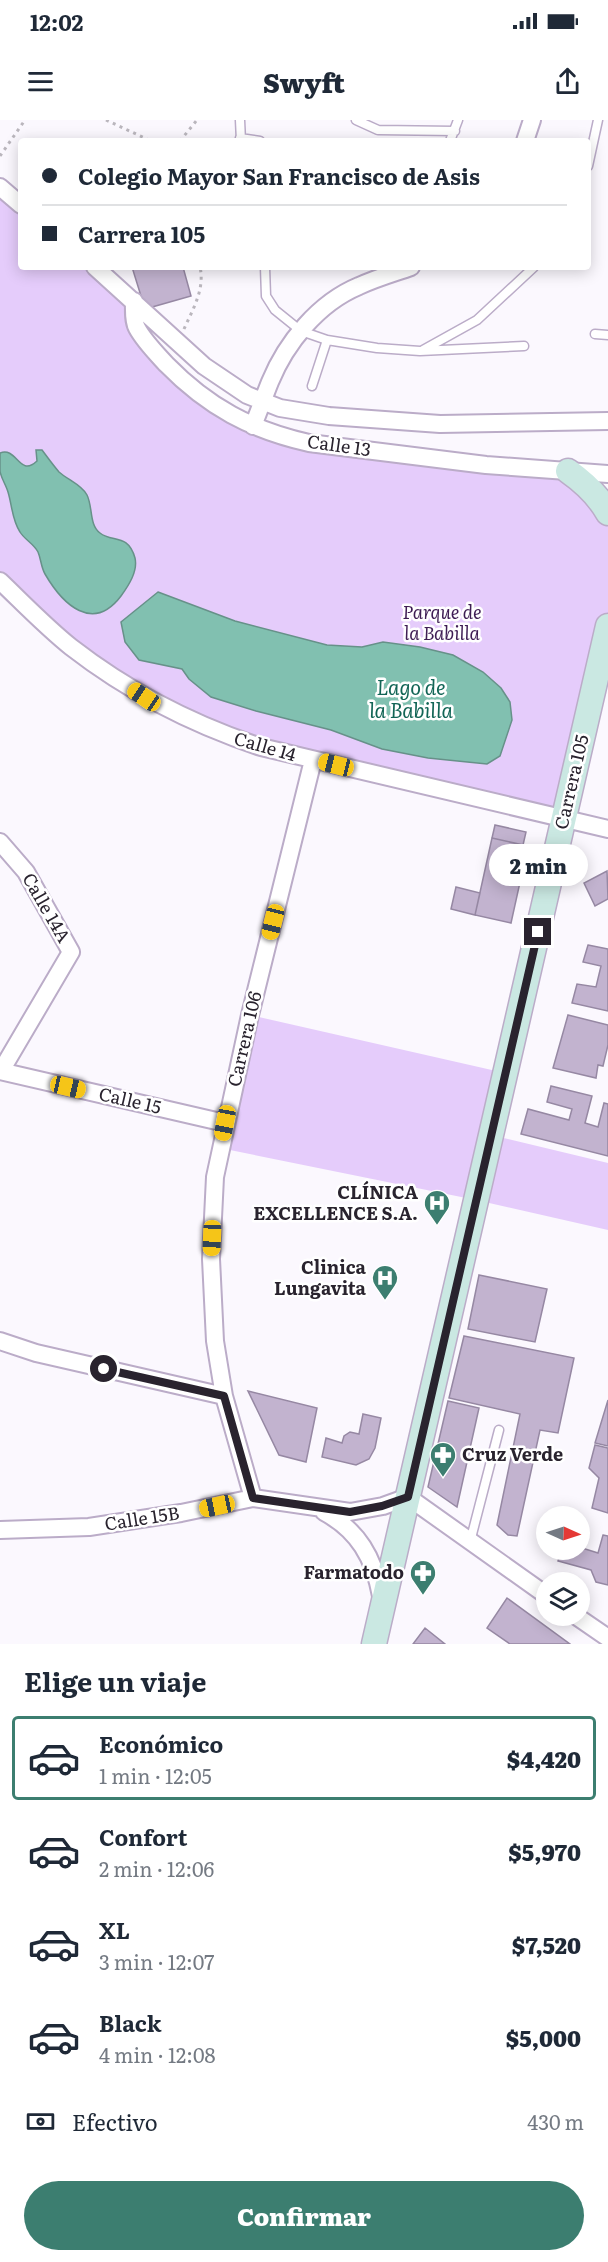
<!DOCTYPE html>
<html lang="es">
<head>
<meta charset="utf-8">
<style>
	:root { --surface:#fff; --page:#f6f6f7; --text:#1f2937; --muted:#747a83; --line:#e0e1e3; --accent:#3c7e70 }
	body { margin:0; font-family:Literata,serif; background:var(--page); color:var(--text); height:100vh; display:flex; flex-direction:column; font-size:22px; white-space:nowrap }
	* { box-sizing:border-box; margin:0 }
	p { font-size:20px; color:var(--muted) }
	.icon { flex:none; width:33px; height:33px; fill:none; stroke:currentColor; stroke-width:2; stroke-linecap:round; stroke-linejoin:round }
	.map { position:relative; height:1524px; overflow:hidden }
	.drawer { display:flex; flex-direction:column; background:var(--surface); flex:1 }
	.drawer>* { flex:none }
	.top-card { position:absolute; left:18px; top:18px; width:573px; height:132px; border-radius:6px; box-shadow:0 3px 15px #0003; display:grid; align-content:center; height:132px; padding:0 24px; background:var(--surface) }
	.needle { width:39px; rotate:93deg }
	.tools { position:absolute; left:536px; top:1386px; display:grid; gap:12px }
	.tools a { display:grid; place-items:center; width:54px; height:54px; border-radius:50%; background:var(--surface); box-shadow:0 3px 15px #0003; font-size:30px }
	.end { position:absolute; width:27px; height:27px; margin:-14px; border:8px solid #29232e; background:#fff; box-shadow:0 0 0 3px #fff }
	.from { border-radius:50% }
	.bubble { position:absolute; height:42px; border-radius:21px; background:var(--surface); box-shadow:0 3px 15px #0003; font-size:20px; font-weight:800; line-height:42px; text-align:center }
	.car { position:absolute; width:18px; height:36px; margin:-18px -9px; border-radius:8px; box-shadow:0 0 4px 2px #0007; background:linear-gradient(#f5c518 24%,#345 0 40%,#f5c518 0 76%,#345 0 86%,#f5c518 0) }
	.top-card b { display:flex; align-items:center; gap:21px; height:57px; font-size:22px }
	.top-card b+b { border-top:2px solid var(--line) }
	.top-card i { width:15px; height:15px; background:var(--text) }
	ul { padding:0; list-style:none }
	li { display:flex; align-items:center; gap:18px; height:84px; margin:0 12px 9px; padding:0 12px; border:3px solid transparent; border-radius:6px }
	li div { flex:1 }
	li b { display:block; font-size:22px }
	li em { font-style:normal; font-weight:800 }
	li.current { border-color:var(--accent) }
	li>.icon { width:54px; height:54px; stroke-width:1.5 }
	h2 { padding:0 24px; font-size:27px; line-height:72px }
	.pay { display:flex; align-items:center; gap:15px; height:66px; padding:0 24px; font-size:22px }
	.pay p { margin-inline-start:auto }
	.button { display:flex; gap:12px; margin-top:auto; padding:12px 24px }
	.button a { flex:1; height:69px; border-radius:36px; background:var(--accent); color:#fff; font-size:24px; font-weight:800; line-height:69px; text-align:center }
	.status { display:flex; justify-content:space-between; align-items:center; height:42px; padding:0 30px; background:var(--surface); direction:ltr }
	.status svg { height:16px; fill:currentColor }
	header { display:flex; justify-content:space-between; align-items:center; height:78px; padding:0 24px; background:var(--surface); font-size:27px; font-weight:800 }
	.map>svg:first-child { display:block }
	.green { fill:#e5ccfb }
	.water { fill:#81c0b0; stroke:#679189; stroke-width:1.5 }
	.building { fill:#c2b3cf; stroke:#9688a3; stroke-width:1.5 }
	.lines { fill:none; stroke-linecap:round; stroke-linejoin:round }
	.service-casing { stroke:#bbacc8; stroke-width:11 }
	.minor-casing { stroke:#bbacc8; stroke-width:20 }
	.secondary-casing { stroke:#bbacc8; stroke-width:27 }
	.path { stroke:#bab6bd; stroke-width:3; stroke-dasharray:3 4.5; stroke-linecap:butt }
	.service { stroke:#fff; stroke-width:8 }
	.minor { stroke:#fff; stroke-width:16 }
	.secondary { stroke:#cae8e2; stroke-width:24 }
	.route { stroke:#29232e; stroke-width:8 }
	.labels { text-anchor:middle; stroke-width:5; stroke-linejoin:round; paint-order:stroke }
	.street-label { font-size:18px; fill:#29232e; stroke:#fff }
	.park-label { font-size:18px; font-style:italic; fill:#3e1d54; stroke:#fff }
	.poi-label { font-size:18px; font-weight:bold; fill:#29232e; stroke:#fff; text-anchor:end }
	.water-label { font-size:20px; font-style:italic; fill:#126556; stroke:#fff }
</style>
</head>
<body>
<div class="status"><b>12:02</b><svg viewBox="0 0 49 12"><path d="M0 12V9h3v3zM5 12V6h3v6zM10 12V3h3v9zM15 12V0h3v12zM26 1h20v11H26zM47 4h2v5h-2z"/></svg></div>
<header><svg class="icon" aria-label="menu" viewBox="0 0 24 24"><path d="M4 6h16M4 12h16M4 18h16"/></svg>Swyft<svg class="icon" aria-label="share" viewBox="0 0 24 24"><path d="M12 15V3M7 8l5-5 5 5M5 13v7h14v-7"/></svg></header>
<div class="map">
<svg width="608" height="1524" viewBox="0 0 608 1524">
	<rect width="100%" height="100%" fill="#fbf8fe"/>
	<!-- green -->
	<path class="green" d="M 0,67 L 21,85 L 21,147 L 95,147 L 123,171 L 136,207 L 188,266 L 284,318 L 568,351 L 608,393 L 608,506 L 564,699 L 313,640 L 144,577 L 0,461 Z
		M 250,895 L 505,953 L 491,1015 L 608,1043 L 608,1110 L 476,1080 L 220,1028 Z"/>
	<!-- water -->
	<path class="water" d="M 36,330 L 42,330 C 48,338 53,345 59,352 C 68,360 82,365 87,375 C 93,387 89,405 100,413 C 112,423 128,413 135,438 C 138,451 129,465 121,476 C 93,513 63,485 45,454 C 41,447 41,439 38,432 C 34,424 24,419 20,412 C 12,400 12,385 8,372 C 6,365 1,358 0,351 C 0,346 0,339 0,333 C 17,326 19,358 37,341 Z
		M 158,472 L 235,501 L 327,525 L 362,527 L 383,522 L 420,527 L 453,535 L 483,552 L 501,568 L 510,582 L 512,600 L 500,636 L 487,644 L 428,638 L 382,629 L 331,610 L 256,591 L 211,577 L 189,559 L 182,549 L 139,540 L 125,522 L 121,502 Z"/>
	<!-- building -->
	<path class="building" d="M 132,147 L 183,147 L 191,176 L 145,189 Z
		M 495,705 L 526,712 L 523,725 L 492,718 Z
		M 492,718 L 528,726 L 511,803 L 475,795 Z
		M 607,751 L 608,779 L 595,786 L 584,763 Z
		M 456,767 L 480,773 L 475,795 L 451,789 Z
		M 588,825 L 608,829 L 608,891 L 572,883 L 577,864 L 596,867 L 601,846 L 583,842 Z
		M 568,895 L 608,905 L 608,925 L 603,946 L 598,945 L 596,958 L 553,948 Z
		M 551,966 L 592,976 L 585,1003 L 598,1007 L 604,983 L 608,984 L 608,1036 L 521,1014 L 528,989 L 569,1000 L 572,989 L 547,982 Z
		M 479,1155 L 547,1169 L 535,1222 L 468,1209 Z
		M 464,1216 L 574,1238 L 558,1313 L 540,1310 L 517,1416 L 508,1415 L 497,1405 L 520,1294 L 449,1278 Z
		M 248,1271 L 317,1288 L 306,1342 L 279,1335 Z
		M 608,1280 L 608,1326 L 595,1323 Z
		M 448,1281 L 479,1288 L 457,1387 L 428,1367 Z
		M 363,1294 L 381,1298 L 375,1328 L 369,1339 L 356,1345 L 322,1337 L 326,1318 L 342,1323 L 344,1316 L 350,1312 L 359,1314 Z
		M 595,1325 L 608,1328 L 608,1393 L 592,1388 L 599,1358 L 589,1348 Z
		M 603,1415 L 608,1416 L 608,1465 L 596,1462 L 591,1450 L 558,1441 L 561,1430 L 579,1430 L 579,1427 L 598,1433 Z
		M 507,1478 L 570,1524 L 510,1524 L 487,1508 Z
		M 425,1508 L 445,1524 L 413,1524 Z"/>
	<g class="lines">
		<!-- service casing -->
		<g class="service-casing">
			<path id="service" d="M 240,0 L 241,21
				M 356,0 L 378,10 L 455,11
				M 240,18 L 260,21
				M 450,21 L 458,0
				M 588,46 L 598,0
				M 265,147 L 266,176 L 275,190 L 301,211 L 327,220 L 377,228 L 420,231 L 524,226
				M 595,214 L 608,215
				M 423,230 L 477,200 L 534,147
				M 312,266 L 327,220
				M 470,1422 L 499,1310"/>
		</g>
		<!-- minor casing -->
		<g class="minor-casing">
			<path id="minor" d="M 525,21 L 532,0
				M 0,67 L 21,85
				M 95,147 L 204,246 L 247,275 L 280,288 L 329,296 L 440,304 L 608,301
				M 134,181 C 134,189 133,201 137,208 C 144,221 156,233 166,244 C 208,287 251,310 309,323 L 486,345 L 608,354
				M 253,306 C 259,291 264,277 270,262 C 286,223 318,183 359,166 C 376,158 394,153 411,147
				M 0,461 C 23,483 46,507 71,527 C 129,572 191,604 261,627 L 608,709
				M 0,722 L 26,752 L 71,832 L 1,951
				M 0,951 L 225,1003
				M 0,1221 L 36,1233 L 224,1276
				M 253,1378 L 224,1276 L 215,1221 L 211,1139 L 215,1057 L 250,895 L 313,640
				M 324,1392 C 358,1410 374,1438 381,1476
				M 0,1410 L 89,1407 L 181,1393 L 253,1378 L 350,1392 L 383,1386 L 408,1377 L 546,1475
				M 576,1496 L 608,1518"/>
		</g>
		<!-- secondary casing -->
		<g class="secondary-casing">
			<path id="secondary" d="M 568,351 C 585,363 598,375 608,393
				M 374,1524 L 608,506"/>
		</g>
		<!-- path -->
		<path class="path" d="M 106,0 L 151,21
			M 180,21 L 197,0
			M 0,36 L 25,0
			M 184,209 C 193,189 205,169 200,147"/>
		<!-- service -->
		<use href="#service" class="service"/>
		<!-- minor -->
		<use href="#minor" class="minor"/>
		<!-- secondary -->
		<use href="#secondary" class="secondary"/>
	</g>
	<g class="lines">
		<!-- route -->
		<path class="route" d="M 104,1249 L 224,1276 L 253,1378 L 350,1392 L 382,1386 L 408,1377 L 538,812"/>
	</g>
	<!-- icons -->
	<defs>
		<g id="hospital-pin" transform="scale(1.35)"><path d="M0 17L-7.5 6A9.5 9.5 0 1 1 7.5 6Z" fill="#3c7e70" stroke="#fff"/><path d="M-5-5h3v3.5h4V-5h3V5h-3V1.5h-4V5h-3Z" fill="#fff"/></g>
		<g id="pharmacy-pin" transform="scale(1.35)"><path d="M0 17L-7.5 6A9.5 9.5 0 1 1 7.5 6Z" fill="#3c7e70" stroke="#fff"/><path d="M-2-6h4v4h4v4h-4v4h-4v-4h-4v-4h4Z" fill="#fff"/></g>
	</defs>
	<g fill-rule="evenodd">
		<use href="#hospital-pin" x="437" y="1083"/>
		<use href="#hospital-pin" x="385" y="1158"/>
		<use href="#pharmacy-pin" x="443" y="1335"/>
		<use href="#pharmacy-pin" x="423" y="1453"/>
	</g>
	<g class="labels">
		<!-- street labels -->
		<g class="street-label">
			<text transform="translate(339 326) rotate(8)" y="6">Calle 13</text>
			<text transform="translate(265 627) rotate(16)" y="6">Calle 14</text>
			<text transform="translate(572 662) rotate(-77)" y="6">Carrera 105</text>
			<text transform="translate(46 788) rotate(60)" y="6">Calle 14A</text>
			<text transform="translate(245 919) rotate(-77)" y="6">Carrera 106</text>
			<text transform="translate(130 981) rotate(13)" y="6">Calle 15</text>
			<text transform="translate(142 1399) rotate(-9)" y="6">Calle 15B</text>
		</g>
		<!-- park labels -->
		<g class="park-label">
			<text x="442" y="499">Parque de<tspan x="442" dy="21">la Babilla</tspan></text>
		</g>
		<!-- poi labels -->
		<g class="poi-label">
			<text x="418" y="1079">CLÍNICA<tspan x="418" dy="21">EXCELLENCE S.A.</tspan></text>
			<text x="366" y="1154">Clinica<tspan x="366" dy="21">Lungavita</tspan></text>
			<text x="462" y="1341" text-anchor="start">Cruz Verde</text>
			<text x="404" y="1459">Farmatodo</text>
		</g>
		<!-- water labels -->
		<g class="water-label">
			<text x="411" y="575">Lago de<tspan x="411" dy="23">la Babilla</tspan></text>
		</g>
	</g>
</svg>
<div class="tools">
<a><svg class="needle" viewBox="-14 -14 28 28"><path d="M0-13l5 13h-10z" fill="#e53935"/><path d="M0 13l5-13h-10z" fill="#747a83"/></svg></a>
<a><svg class="icon" aria-label="layers" viewBox="0 0 24 24"><path d="M12 4l9 5-9 5-9-5zM3 14l9 5 9-5"/></svg></a>
</div>
<i class="end from" style="left:104px;top:1249px"></i>
<i class="end" style="left:538px;top:812px"></i>
<div class="bubble" style="left:489px;top:724px;width:99px">2 min</div>
<i class="car" style="left:144px;top:577px;rotate:304deg"></i>
<i class="car" style="left:336px;top:645px;rotate:284deg"></i>
<i class="car" style="left:273px;top:802px;rotate:194deg"></i>
<i class="car" style="left:68px;top:967px;rotate:103deg"></i>
<i class="car" style="left:225px;top:1003px;rotate:191deg"></i>
<i class="car" style="left:212px;top:1118px;rotate:182deg"></i>
<i class="car" style="left:217px;top:1386px;rotate:258deg"></i>
<div class="top-card">
<b><i class="from"></i>Colegio Mayor San Francisco de Asis</b>
<b><i></i>Carrera 105</b>
</div>
</div>
<section class="drawer">
<h2>Elige un viaje</h2>
<ul>
<li class="current"><svg class="icon" aria-label="car" viewBox="0 0 24 24"><path d="M5 17H2v-5l4-1 3-4h7l3 4 3 1v5h-3M9 17h6M6 11h13"/><circle cx="7" cy="17" r="2"/><circle cx="17" cy="17" r="2"/></svg><div><b>Económico</b><p>1 min · 12:05</p></div><em>$4,420</em></li>
<li><svg class="icon" aria-label="car" viewBox="0 0 24 24"><path d="M5 17H2v-5l4-1 3-4h7l3 4 3 1v5h-3M9 17h6M6 11h13"/><circle cx="7" cy="17" r="2"/><circle cx="17" cy="17" r="2"/></svg><div><b>Confort</b><p>2 min · 12:06</p></div><em>$5,970</em></li>
<li><svg class="icon" aria-label="car" viewBox="0 0 24 24"><path d="M5 17H2v-5l4-1 3-4h7l3 4 3 1v5h-3M9 17h6M6 11h13"/><circle cx="7" cy="17" r="2"/><circle cx="17" cy="17" r="2"/></svg><div><b>XL</b><p>3 min · 12:07</p></div><em>$7,520</em></li>
<li><svg class="icon" aria-label="car" viewBox="0 0 24 24"><path d="M5 17H2v-5l4-1 3-4h7l3 4 3 1v5h-3M9 17h6M6 11h13"/><circle cx="7" cy="17" r="2"/><circle cx="17" cy="17" r="2"/></svg><div><b>Black</b><p>4 min · 12:08</p></div><em>$5,000</em></li>
</ul>
<div class="pay"><svg class="icon" aria-label="cash" viewBox="0 0 24 24"><path d="M3 7h18v10H3z"/><circle cx="12" cy="12" r="2"/></svg>Efectivo<p>430 m</p></div>
<div class="button"><a>Confirmar</a></div>
</section>
</body>
</html>
